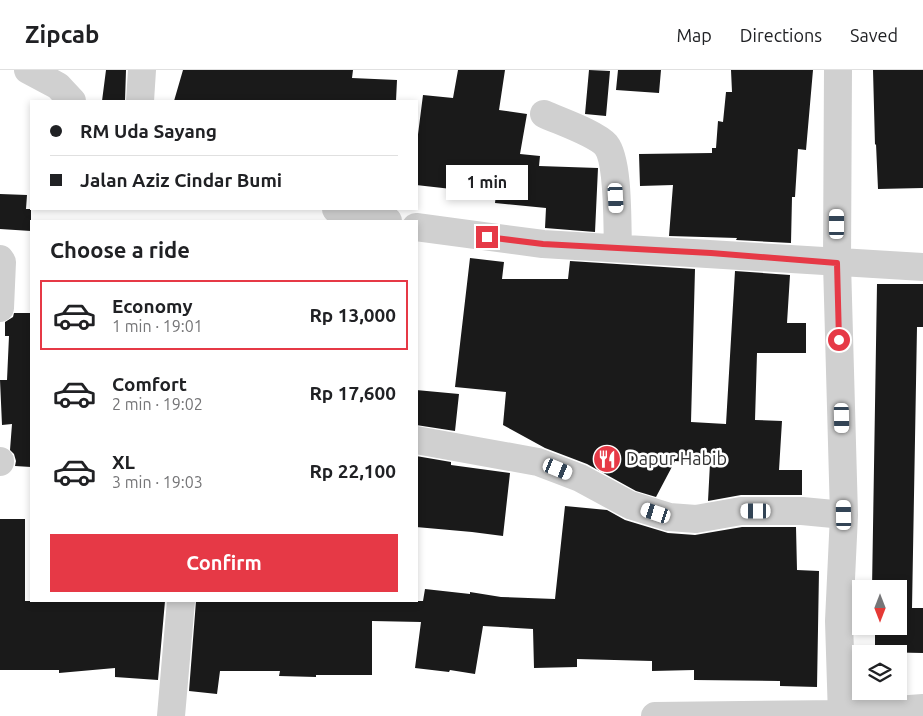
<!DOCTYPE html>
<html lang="en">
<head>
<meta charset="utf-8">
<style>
	:root { --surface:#fff; --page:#f6f6f6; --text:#202124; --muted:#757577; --line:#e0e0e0; --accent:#e63946 }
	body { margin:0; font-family:Ubuntu,sans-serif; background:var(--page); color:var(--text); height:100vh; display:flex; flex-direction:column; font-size:19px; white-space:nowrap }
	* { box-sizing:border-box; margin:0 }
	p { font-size:16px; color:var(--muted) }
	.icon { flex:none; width:28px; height:28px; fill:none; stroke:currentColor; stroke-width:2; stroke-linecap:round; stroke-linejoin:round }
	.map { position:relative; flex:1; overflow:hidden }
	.side { position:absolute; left:30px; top:150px; width:388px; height:382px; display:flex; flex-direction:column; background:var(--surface); border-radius:0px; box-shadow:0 2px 8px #0003 }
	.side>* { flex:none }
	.hud { position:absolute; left:30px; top:30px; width:388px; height:110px; border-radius:0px; box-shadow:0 2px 8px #0003; display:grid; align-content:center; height:110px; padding:0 20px; background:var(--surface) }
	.needle { width:32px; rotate:180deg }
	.controls { position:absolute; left:852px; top:510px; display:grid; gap:10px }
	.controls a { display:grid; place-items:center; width:55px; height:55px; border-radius:0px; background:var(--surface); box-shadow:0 2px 8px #0003; font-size:25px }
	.end { position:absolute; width:22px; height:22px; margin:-11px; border:6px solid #e63946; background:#fff; box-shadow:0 0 0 2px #fff }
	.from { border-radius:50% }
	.bubble { position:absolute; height:35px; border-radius:0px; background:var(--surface); box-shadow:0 2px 8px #0003; font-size:16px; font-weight:700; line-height:35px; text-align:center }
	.car { position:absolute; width:15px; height:30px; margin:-15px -8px; border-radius:6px; box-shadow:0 0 4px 1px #0007; background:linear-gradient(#fff 24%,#345 0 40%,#fff 0 76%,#345 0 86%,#fff 0) }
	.hud b { display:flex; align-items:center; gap:18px; height:48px; font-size:19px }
	.hud b+b { border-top:1px solid var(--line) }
	.hud i { width:12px; height:12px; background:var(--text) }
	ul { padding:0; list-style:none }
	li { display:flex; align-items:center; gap:15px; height:70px; margin:0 10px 8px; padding:0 10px; border:2px solid transparent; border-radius:0px }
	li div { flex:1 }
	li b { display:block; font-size:19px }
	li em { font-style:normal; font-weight:700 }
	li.current { border-color:var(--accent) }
	li>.icon { width:45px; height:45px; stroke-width:1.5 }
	h2 { padding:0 20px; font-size:22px; line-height:60px }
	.cta { display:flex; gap:10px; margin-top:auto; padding:10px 20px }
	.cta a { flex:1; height:58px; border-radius:0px; background:var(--accent); color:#fff; font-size:20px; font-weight:700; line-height:58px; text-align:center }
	header { display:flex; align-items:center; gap:30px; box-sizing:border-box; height:70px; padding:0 25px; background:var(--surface); border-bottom:1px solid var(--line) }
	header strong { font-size:24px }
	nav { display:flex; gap:28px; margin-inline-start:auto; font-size:18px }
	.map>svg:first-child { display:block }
	.building { fill:#1a1a1a }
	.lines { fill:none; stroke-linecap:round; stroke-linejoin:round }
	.minor { stroke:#d0d0d0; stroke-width:28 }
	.route { stroke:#e63946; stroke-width:6 }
	.labels { text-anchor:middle; stroke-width:5; stroke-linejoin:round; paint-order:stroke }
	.poi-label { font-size:18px; fill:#333; stroke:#fff; text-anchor:start }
</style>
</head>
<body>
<header>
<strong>Zipcab</strong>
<nav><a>Map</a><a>Directions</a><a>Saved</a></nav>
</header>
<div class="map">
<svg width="923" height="646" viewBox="0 0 923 646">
	<rect width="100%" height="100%" fill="#fff"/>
	<!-- building -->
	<path class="building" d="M 106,0 L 126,0 L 125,31 L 102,31 Z
		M 183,0 L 353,0 L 352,8 L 397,10 L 396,31 L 174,31 Z
		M 458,0 L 505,0 L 499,40 L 527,44 L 520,84 L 540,86 L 539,96 L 598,98 L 595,162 L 545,158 L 546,138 L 495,133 L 496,124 L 416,115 L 416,80 L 423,25 L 453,28 Z
		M 589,0 L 610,1 L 606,46 L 585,44 Z
		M 618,0 L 661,0 L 659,23 L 616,20 Z
		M 731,0 L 813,0 L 806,80 L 798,79 L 795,127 L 792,127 L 791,173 L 736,170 L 737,168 L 669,166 L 673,115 L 640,116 L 639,84 L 712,83 L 712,78 L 716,78 L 718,51 L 723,52 L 726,22 L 732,22 Z
		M 873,0 L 923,0 L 923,118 L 878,119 L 876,74 L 875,75 Z
		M 0,124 L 27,125 L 26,139 L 31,139 L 31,161 L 0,159 Z
		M 470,188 L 504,192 L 502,209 L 568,209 L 570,191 L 695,199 L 691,352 L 726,354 L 735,201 L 790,205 L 787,253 L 806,253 L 806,283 L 757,283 L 755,350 L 782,351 L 779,400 L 802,400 L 802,425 L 741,425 L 708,431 L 710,393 L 675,391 L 656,427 L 636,421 L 587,394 L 545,378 L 503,355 L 506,322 L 455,317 Z
		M 877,214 L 923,214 L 923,257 L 917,257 L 912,538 L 923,538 L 923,583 L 875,582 L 875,556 L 899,556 L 899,519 L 872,519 Z
		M 14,243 L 31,243 L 31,397 L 15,396 L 16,391 L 14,384 L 10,380 L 12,354 L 2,355 L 0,310 L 7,310 L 9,266 L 5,266 L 5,252 L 13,247 Z
		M 416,320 L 459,324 L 455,361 L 416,355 Z
		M 416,386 L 451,392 L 451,395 L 510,403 L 503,466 L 472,462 L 416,457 Z
		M 565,436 L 607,440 L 625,450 L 668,463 L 695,465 L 742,457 L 796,457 L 797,500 L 819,501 L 817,617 L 780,616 L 780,611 L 694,610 L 694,600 L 652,601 L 652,591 L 577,589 L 577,597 L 534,598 L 533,559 L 483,556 L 475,604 L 450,600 L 449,602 L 415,598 L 421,552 L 372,551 L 372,605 L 316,605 L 316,607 L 279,606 L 280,601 L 220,601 L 217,624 L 189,621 L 196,531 L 423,531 L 425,519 L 470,524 L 470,522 L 501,527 L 555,529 Z
		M 0,449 L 25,449 L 25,531 L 165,531 L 158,610 L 115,607 L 115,598 L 59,603 L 59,600 L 0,600 Z"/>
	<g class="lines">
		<!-- minor -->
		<path class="minor" d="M 28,0 L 58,16 L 72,31
			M 838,0 L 837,193 L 844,445 L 839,551 L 842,646
			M 140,31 L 142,0
			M 544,44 C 559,51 595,63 606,75 C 619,91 617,156 618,178
			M 336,139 L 388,151
			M 416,157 L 543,174 L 923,197
			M 0,189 L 2,192 L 0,238
			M 416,370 L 538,392 L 580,408 L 630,435 L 669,447 L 696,449 L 741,441 L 802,441 L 844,445
			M 0,391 L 0,392
			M 171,646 L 181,531
			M 655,646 L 842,644 L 923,638"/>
	</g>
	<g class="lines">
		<!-- route -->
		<path class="route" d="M 487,167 L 543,174 L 711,183 L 837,193 L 839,270"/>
	</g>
	<!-- icons -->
	<defs>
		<g id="restaurant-disc" transform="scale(1.4375)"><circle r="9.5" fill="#e63946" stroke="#fff"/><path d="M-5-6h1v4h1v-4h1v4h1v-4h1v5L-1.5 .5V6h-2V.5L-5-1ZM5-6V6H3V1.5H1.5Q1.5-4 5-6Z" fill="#fff"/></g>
	</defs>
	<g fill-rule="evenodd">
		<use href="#restaurant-disc" x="607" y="389"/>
	</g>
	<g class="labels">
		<!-- poi labels -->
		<g class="poi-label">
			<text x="626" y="395">Dapur Habib</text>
		</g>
	</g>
</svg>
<div class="controls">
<a><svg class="needle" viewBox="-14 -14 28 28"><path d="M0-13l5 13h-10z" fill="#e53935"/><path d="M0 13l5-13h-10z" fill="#757577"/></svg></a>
<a><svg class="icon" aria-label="layers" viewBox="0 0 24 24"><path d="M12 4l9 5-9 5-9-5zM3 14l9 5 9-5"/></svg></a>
</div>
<i class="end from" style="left:839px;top:270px"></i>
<i class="end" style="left:487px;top:167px"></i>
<div class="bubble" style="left:446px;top:95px;width:82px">1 min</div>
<i class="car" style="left:616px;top:128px;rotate:177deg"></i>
<i class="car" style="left:837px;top:154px;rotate:0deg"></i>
<i class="car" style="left:842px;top:348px;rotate:179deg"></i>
<i class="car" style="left:558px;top:399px;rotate:112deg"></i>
<i class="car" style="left:756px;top:441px;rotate:270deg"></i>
<i class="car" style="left:656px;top:443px;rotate:288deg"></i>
<i class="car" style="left:844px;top:445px;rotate:359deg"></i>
<div class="hud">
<b><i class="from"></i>RM Uda Sayang</b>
<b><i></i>Jalan Aziz Cindar Bumi</b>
</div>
<section class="side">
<h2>Choose a ride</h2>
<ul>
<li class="current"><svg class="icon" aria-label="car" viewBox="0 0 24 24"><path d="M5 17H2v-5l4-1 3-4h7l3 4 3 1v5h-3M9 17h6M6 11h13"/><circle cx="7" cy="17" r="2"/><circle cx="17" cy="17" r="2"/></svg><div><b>Economy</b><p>1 min · 19:01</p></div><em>Rp 13,000</em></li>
<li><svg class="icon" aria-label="car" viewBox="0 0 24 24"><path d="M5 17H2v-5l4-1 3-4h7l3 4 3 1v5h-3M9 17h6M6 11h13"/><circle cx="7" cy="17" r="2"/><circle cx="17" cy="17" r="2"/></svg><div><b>Comfort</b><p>2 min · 19:02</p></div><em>Rp 17,600</em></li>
<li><svg class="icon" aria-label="car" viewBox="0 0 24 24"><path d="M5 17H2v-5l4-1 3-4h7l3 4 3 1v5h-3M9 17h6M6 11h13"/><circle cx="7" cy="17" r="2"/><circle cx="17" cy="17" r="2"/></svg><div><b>XL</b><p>3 min · 19:03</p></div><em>Rp 22,100</em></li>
</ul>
<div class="cta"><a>Confirm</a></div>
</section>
</div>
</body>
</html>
